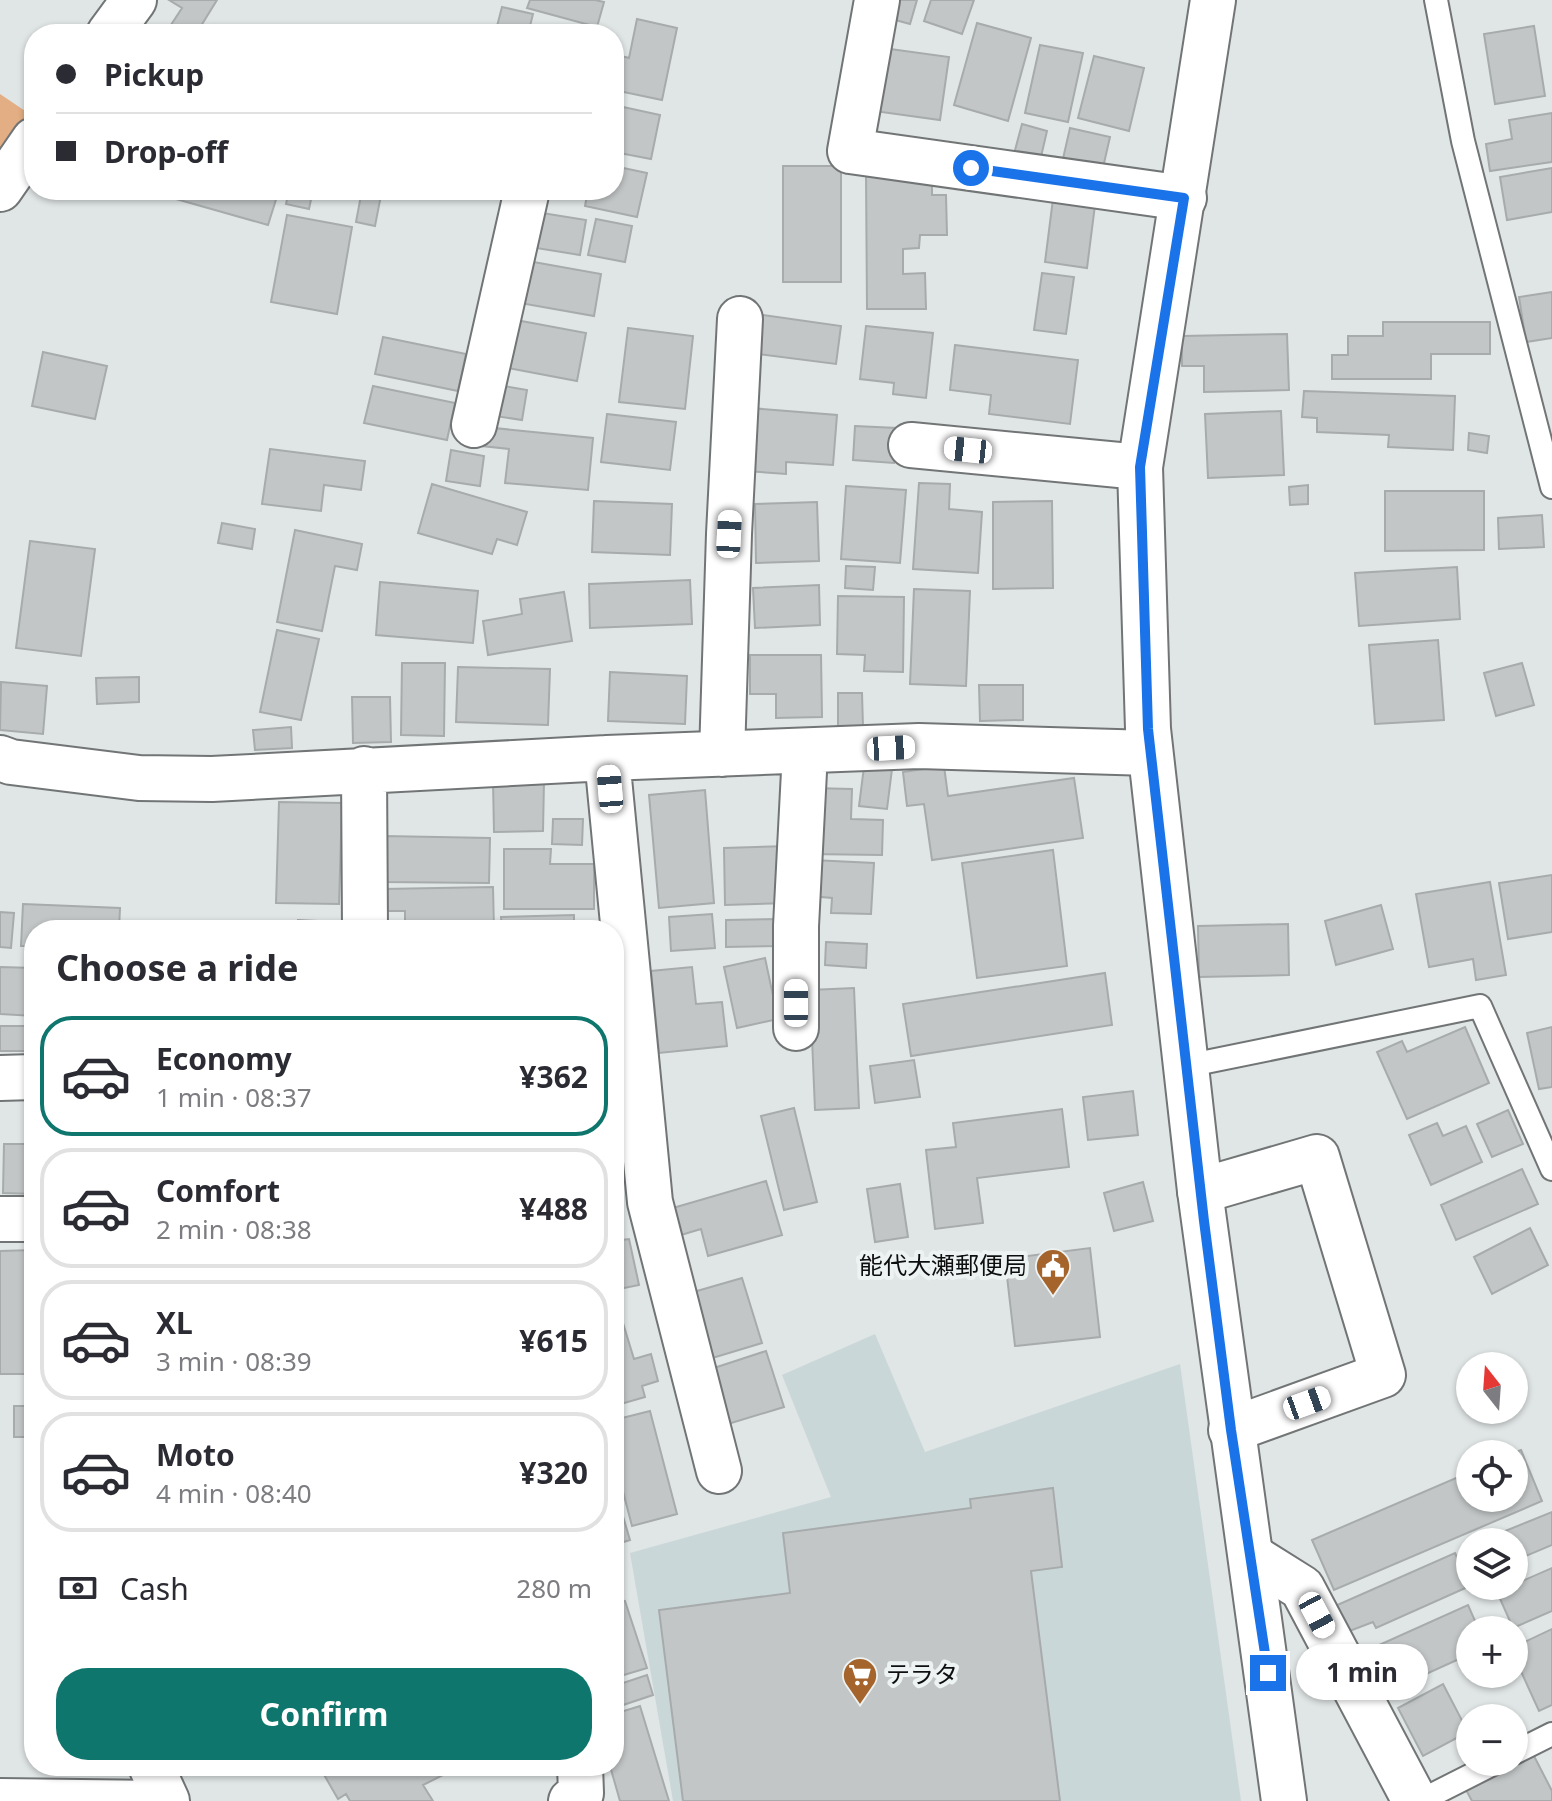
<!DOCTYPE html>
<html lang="en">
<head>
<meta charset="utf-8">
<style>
	:root { --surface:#fff; --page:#f2f2f3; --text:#2b2b33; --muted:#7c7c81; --line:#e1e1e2; --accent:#0f766e }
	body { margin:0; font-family:"Noto Sans","Noto Sans JP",sans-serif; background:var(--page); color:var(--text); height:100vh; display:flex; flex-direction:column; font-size:30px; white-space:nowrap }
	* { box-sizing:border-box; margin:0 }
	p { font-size:26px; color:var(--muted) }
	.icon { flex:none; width:44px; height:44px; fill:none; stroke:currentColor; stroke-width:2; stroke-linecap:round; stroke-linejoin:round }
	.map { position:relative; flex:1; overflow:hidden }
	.drawer { position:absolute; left:24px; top:920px; width:600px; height:856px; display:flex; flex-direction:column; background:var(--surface); border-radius:32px; box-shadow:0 2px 6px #0004 }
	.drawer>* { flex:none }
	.hud { position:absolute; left:24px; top:24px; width:600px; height:176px; border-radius:32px; box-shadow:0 2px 6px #0004; display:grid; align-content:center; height:176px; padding:0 32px; background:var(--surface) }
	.needle { width:52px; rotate:343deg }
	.tools { position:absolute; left:1456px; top:1352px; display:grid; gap:16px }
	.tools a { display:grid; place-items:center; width:72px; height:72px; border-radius:50%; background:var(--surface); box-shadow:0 2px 6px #0004; font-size:40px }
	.end { position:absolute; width:36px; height:36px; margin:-18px; border:10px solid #1a73e8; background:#fff; box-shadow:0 0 0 4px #fff }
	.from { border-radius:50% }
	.bubble { position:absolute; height:56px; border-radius:28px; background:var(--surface); box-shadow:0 2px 6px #0004; font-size:26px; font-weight:700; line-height:56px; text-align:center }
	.car { position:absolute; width:24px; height:48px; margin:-24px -12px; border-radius:10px; box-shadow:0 0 6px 2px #0007; background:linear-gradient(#fff 24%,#345 0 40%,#fff 0 76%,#345 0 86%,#fff 0) }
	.hud b { display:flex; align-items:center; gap:28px; height:76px; font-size:30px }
	.hud b+b { border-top:2px solid var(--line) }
	.hud i { width:20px; height:20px; background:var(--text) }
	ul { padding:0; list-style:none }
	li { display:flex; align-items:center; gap:24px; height:120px; margin:0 16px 12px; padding:0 16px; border:4px solid var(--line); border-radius:32px }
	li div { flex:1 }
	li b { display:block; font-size:30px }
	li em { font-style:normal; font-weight:700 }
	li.active { border-color:var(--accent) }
	li>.icon { width:72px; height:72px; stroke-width:1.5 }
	h2 { padding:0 32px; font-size:36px; line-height:96px }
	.pay { display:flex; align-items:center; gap:20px; height:88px; padding:0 32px; font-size:30px }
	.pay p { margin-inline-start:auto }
	.button { display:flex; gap:16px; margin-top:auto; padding:16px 32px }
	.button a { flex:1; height:92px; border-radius:32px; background:var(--accent); color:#fff; font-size:32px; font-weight:700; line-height:92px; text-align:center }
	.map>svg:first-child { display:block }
	.built { fill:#cad7d8 }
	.grass { fill:#e3ae84 }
	.building { fill:#c2c6c6; stroke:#a7abab; stroke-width:2 }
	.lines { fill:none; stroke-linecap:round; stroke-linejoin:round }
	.lane-casing { stroke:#727576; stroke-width:26 }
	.street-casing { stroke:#727576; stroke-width:48 }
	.secondary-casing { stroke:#727576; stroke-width:48 }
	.lane { stroke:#fff; stroke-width:22 }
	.street { stroke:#fff; stroke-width:44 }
	.secondary { stroke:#fff; stroke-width:44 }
	.route { stroke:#1a73e8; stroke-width:10 }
	.labels { text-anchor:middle; stroke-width:8; stroke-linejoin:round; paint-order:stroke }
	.poi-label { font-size:24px; fill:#0d0e0e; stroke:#edf2f2; text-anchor:end }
</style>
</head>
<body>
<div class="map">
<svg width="1552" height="1801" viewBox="0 0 1552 1801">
	<rect width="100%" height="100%" fill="#e0e5e5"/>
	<!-- built -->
	<path class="built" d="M 875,1334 L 925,1452 L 1180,1364 L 1241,1801 L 673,1801 L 630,1553 L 831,1497 L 782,1375 Z"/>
	<!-- grass -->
	<path class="grass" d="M 0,94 L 34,117 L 34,123 L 0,169 Z"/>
	<!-- building -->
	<path class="building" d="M 169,0 L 217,0 L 196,34 L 165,34 L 182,8 Z
		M 530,0 L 595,0 L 604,2 L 597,27 L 527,8 Z
		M 893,0 L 917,0 L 910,24 L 888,18 Z
		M 931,0 L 974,0 L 962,34 L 924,21 Z
		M 502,7 L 533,14 L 528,34 L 495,34 Z
		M 637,19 L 677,28 L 662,100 L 614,90 L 614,54 L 629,58 Z
		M 977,23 L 1031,38 L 1008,121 L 954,105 Z
		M 1534,26 L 1545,96 L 1495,104 L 1484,34 Z
		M 1040,45 L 1083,53 L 1068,122 L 1025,113 Z
		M 883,48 L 949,57 L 940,120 L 874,111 Z
		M 1094,56 L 1144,68 L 1129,131 L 1078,118 Z
		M 614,105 L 660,115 L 651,159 L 614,152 Z
		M 1552,113 L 1552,162 L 1490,171 L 1486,144 L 1512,139 L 1509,120 Z
		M 1022,124 L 1047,131 L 1040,161 L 1014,154 Z
		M 1070,128 L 1110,137 L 1102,172 L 1062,163 Z
		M 614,166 L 647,173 L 637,217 L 585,206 L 588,190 L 614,190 Z
		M 783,166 L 841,166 L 841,282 L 783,282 Z
		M 1552,168 L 1552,212 L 1507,220 L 1500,177 Z
		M 932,172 L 932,195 L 946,195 L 947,235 L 920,235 L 919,248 L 903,249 L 903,274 L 925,273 L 926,309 L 867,309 L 866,173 Z
		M 171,190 L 279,190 L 268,225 L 169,197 Z
		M 289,190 L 313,190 L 309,209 L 286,204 Z
		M 362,190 L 382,190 L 375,226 L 356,222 Z
		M 1053,199 L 1095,205 L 1087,268 L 1045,262 Z
		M 536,212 L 586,220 L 580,255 L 530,247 Z
		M 287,215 L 352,227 L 337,314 L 271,302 Z
		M 596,219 L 632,226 L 625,262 L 588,255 Z
		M 528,261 L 601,274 L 594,316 L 520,303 Z
		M 1042,273 L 1074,277 L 1066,334 L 1034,330 Z
		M 1552,292 L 1552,338 L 1526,342 L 1519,297 Z
		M 763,315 L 841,326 L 836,364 L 758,354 Z
		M 516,320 L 586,333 L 577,381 L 508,368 Z
		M 1383,322 L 1490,322 L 1490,354 L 1431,354 L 1431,379 L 1332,379 L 1332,355 L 1348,355 L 1348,336 L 1383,336 Z
		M 866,326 L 933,333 L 926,398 L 893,394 L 894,383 L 860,379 Z
		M 628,328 L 693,336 L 685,409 L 619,402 Z
		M 1287,334 L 1289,390 L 1204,392 L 1204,366 L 1182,366 L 1182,336 Z
		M 383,337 L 466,354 L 458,391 L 375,374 Z
		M 955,345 L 1078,360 L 1070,424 L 989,414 L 991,395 L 950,390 Z
		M 43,352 L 107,366 L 95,419 L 32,406 Z
		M 493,384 L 527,390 L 522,420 L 489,415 Z
		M 373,386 L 455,403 L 447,440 L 364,423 Z
		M 1304,391 L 1455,396 L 1453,450 L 1388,447 L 1389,435 L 1317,432 L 1317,418 L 1302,417 Z
		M 750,408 L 837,415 L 833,465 L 786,462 L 786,474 L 746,471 Z
		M 1281,411 L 1284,475 L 1208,478 L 1205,414 Z
		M 607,414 L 676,422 L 670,470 L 601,462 Z
		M 855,426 L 897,428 L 894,463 L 853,460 Z
		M 484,427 L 593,438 L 588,490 L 505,483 L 509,449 L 482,446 Z
		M 1469,433 L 1489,436 L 1487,453 L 1468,450 Z
		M 270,449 L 365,461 L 361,490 L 324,485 L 321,511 L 262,504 Z
		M 451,450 L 484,456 L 480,486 L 446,481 Z
		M 919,483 L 950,484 L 949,509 L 982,512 L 978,573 L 913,569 Z
		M 432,484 L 527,512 L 517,545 L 497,539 L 492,554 L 418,533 Z
		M 1308,485 L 1308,504 L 1290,505 L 1289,487 Z
		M 846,486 L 906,490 L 900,563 L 841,559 Z
		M 1385,491 L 1484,491 L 1484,550 L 1385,551 Z
		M 594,501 L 672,504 L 670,555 L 592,552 Z
		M 1052,501 L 1053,588 L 993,589 L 993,502 Z
		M 817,502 L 819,561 L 756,563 L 755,504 Z
		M 1542,515 L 1544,547 L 1499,549 L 1498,518 Z
		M 222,523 L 255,529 L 252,549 L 218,543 Z
		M 295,530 L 362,544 L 357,570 L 335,566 L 322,631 L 277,622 Z
		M 30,541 L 95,549 L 81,656 L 16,648 Z
		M 846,566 L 875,567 L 873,590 L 845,588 Z
		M 1457,567 L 1460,619 L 1359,626 L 1355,573 Z
		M 690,580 L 692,624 L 590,628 L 589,584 Z
		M 380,582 L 478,591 L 473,643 L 376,635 Z
		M 819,585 L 820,625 L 755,628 L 753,588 Z
		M 914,589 L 970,591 L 966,686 L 910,684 Z
		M 564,592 L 572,641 L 488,655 L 483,621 L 522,614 L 520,599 Z
		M 838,596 L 904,597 L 903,672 L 864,671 L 865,655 L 837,654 Z
		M 277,630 L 319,639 L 301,720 L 260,712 Z
		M 1438,640 L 1444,720 L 1375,724 L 1369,645 Z
		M 750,655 L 821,655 L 822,717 L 776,718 L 776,694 L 750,694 Z
		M 402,663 L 445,663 L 444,736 L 401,735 Z
		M 1522,663 L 1534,705 L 1496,716 L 1484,673 Z
		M 458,667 L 550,669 L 548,725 L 456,722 Z
		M 610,672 L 687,676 L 685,724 L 608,721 Z
		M 139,677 L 139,702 L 97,704 L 96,678 Z
		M 1,682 L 47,686 L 43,734 L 0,730 Z
		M 979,685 L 1023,685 L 1023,720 L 980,721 Z
		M 838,693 L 862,693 L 863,727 L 838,728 Z
		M 352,697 L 390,697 L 391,742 L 353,743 Z
		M 291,727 L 292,748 L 255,750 L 253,730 Z
		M 865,759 L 893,761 L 887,809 L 859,806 Z
		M 944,766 L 948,796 L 1074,778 L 1083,838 L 932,860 L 924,804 L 907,806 L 903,772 Z
		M 493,781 L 544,781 L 543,831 L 494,832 Z
		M 811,788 L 852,789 L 851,819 L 883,820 L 882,855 L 808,854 Z
		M 705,790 L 714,903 L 659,908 L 649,795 Z
		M 279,802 L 342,803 L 339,904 L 276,903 Z
		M 553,819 L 583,819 L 582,845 L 552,844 Z
		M 384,836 L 490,838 L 489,883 L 383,882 Z
		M 789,846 L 790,903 L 725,905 L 724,848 Z
		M 504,849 L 551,849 L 550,864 L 594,864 L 594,909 L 504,909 Z
		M 1053,850 L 1067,966 L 977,978 L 962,863 Z
		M 812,860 L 874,863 L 871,914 L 831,913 L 832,898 L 810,896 Z
		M 1552,875 L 1552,932 L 1508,939 L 1499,883 Z
		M 1490,882 L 1506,975 L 1476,980 L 1473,959 L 1429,967 L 1416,894 Z
		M 493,887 L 494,930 L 405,930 L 405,911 L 383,911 L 383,889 Z
		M 23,904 L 120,908 L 119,930 L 34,930 L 34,946 L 21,946 Z
		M 1381,905 L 1393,949 L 1336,965 L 1325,921 Z
		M 0,912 L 14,913 L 11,948 L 0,947 Z
		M 712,914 L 715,948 L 671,951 L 669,917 Z
		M 574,915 L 574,930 L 502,930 L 501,917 Z
		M 783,919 L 783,946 L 726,947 L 726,920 Z
		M 298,920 L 337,922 L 337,930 L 298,930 Z
		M 1288,924 L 1289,975 L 1199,977 L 1198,926 Z
		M 826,942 L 867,944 L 866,968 L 825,965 Z
		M 765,958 L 778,1019 L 737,1028 L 724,967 Z
		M 0,967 L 34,968 L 34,1016 L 0,1014 Z
		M 692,967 L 696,1004 L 722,1002 L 727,1046 L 659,1053 L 651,971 Z
		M 1105,973 L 1112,1025 L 911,1056 L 903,1004 Z
		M 854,988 L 859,1108 L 815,1110 L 810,990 Z
		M 0,1026 L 34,1026 L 34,1051 L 0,1051 Z
		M 1465,1027 L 1489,1083 L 1407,1119 L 1377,1052 L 1402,1041 L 1407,1052 Z
		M 1552,1027 L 1552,1087 L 1539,1089 L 1527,1033 Z
		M 914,1060 L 920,1097 L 875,1103 L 870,1066 Z
		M 1133,1091 L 1138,1135 L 1088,1140 L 1083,1097 Z
		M 794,1108 L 817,1202 L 784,1210 L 761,1116 Z
		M 1062,1109 L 1069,1167 L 977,1178 L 983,1223 L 935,1229 L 926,1150 L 956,1147 L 953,1123 Z
		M 1508,1110 L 1523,1144 L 1492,1157 L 1477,1124 Z
		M 1437,1123 L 1443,1136 L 1466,1126 L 1482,1162 L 1431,1185 L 1409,1135 Z
		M 4,1144 L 34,1144 L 34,1194 L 3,1193 Z
		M 1522,1169 L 1538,1204 L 1456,1240 L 1441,1205 Z
		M 766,1181 L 782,1235 L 708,1256 L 701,1229 L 681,1235 L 673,1208 Z
		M 1143,1182 L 1153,1221 L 1114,1231 L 1104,1193 Z
		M 900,1184 L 908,1237 L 875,1242 L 867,1189 Z
		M 1530,1228 L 1548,1265 L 1492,1294 L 1474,1257 Z
		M 629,1239 L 639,1285 L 614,1290 L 614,1241 Z
		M 1090,1248 L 1100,1337 L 1015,1346 L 1005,1259 Z
		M 34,1250 L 34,1374 L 0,1374 L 0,1251 Z
		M 742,1278 L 762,1343 L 709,1359 L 690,1293 Z
		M 619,1310 L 634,1359 L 651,1354 L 658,1381 L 642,1386 L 645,1397 L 614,1406 L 614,1312 Z
		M 766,1351 L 784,1407 L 728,1424 L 711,1369 Z
		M 14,1406 L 34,1406 L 34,1437 L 14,1437 Z
		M 650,1411 L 677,1514 L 632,1526 L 614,1457 L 614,1420 Z
		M 1521,1450 L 1542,1501 L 1334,1590 L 1312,1540 L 1470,1472 L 1470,1498 L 1514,1498 L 1514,1454 L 1511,1454 Z
		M 614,1486 L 630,1540 L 614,1545 Z
		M 1053,1488 L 1062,1567 L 1031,1571 L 1060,1801 L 683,1801 L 659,1610 L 790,1593 L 783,1533 L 971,1508 L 970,1499 Z
		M 1552,1512 L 1552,1545 L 1514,1561 L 1514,1542 L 1478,1542 Z
		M 1455,1553 L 1470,1586 L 1376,1628 L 1373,1622 L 1347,1632 L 1335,1606 Z
		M 1552,1568 L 1552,1611 L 1513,1628 L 1497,1592 Z
		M 625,1601 L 647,1668 L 614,1678 L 614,1604 Z
		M 1468,1605 L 1479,1630 L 1470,1630 L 1470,1654 L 1402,1685 L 1395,1669 L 1370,1680 L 1359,1654 Z
		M 1552,1629 L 1552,1705 L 1539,1711 L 1514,1656 L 1514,1647 Z
		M 647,1675 L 653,1695 L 614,1708 L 614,1686 Z
		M 1443,1684 L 1468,1732 L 1423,1756 L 1398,1708 Z
		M 640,1706 L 669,1801 L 620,1801 L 610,1766 L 614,1766 L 614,1714 Z
		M 1534,1756 L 1552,1791 L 1552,1801 L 1472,1801 L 1466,1790 Z
		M 319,1766 L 461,1766 L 423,1785 L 433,1801 L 350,1801 L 346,1794 L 338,1799 Z"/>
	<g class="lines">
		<!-- lane casing -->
		<g class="lane-casing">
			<path id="lane" d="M 1436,0 L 1463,141 L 1552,487
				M 1186,1066 L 1480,1006 L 1552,1169
				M 1514,1753 L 1552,1734
				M 0,1790 L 163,1792
				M 1420,1801 L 1497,1762"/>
		</g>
		<!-- street casing -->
		<g class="street-casing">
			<path id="street" d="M 877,0 L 850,151 L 1184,198
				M 109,34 L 134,0
				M 0,189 L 34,140
				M 474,425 L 527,190
				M 911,445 L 1140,467
				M 722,754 L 729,534 L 740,319
				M 0,758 L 11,762 L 139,778 L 212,779 L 607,758 L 919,746 L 1150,753
				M 607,758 L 650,1202 L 719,1471
				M 364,769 L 365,930
				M 796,1028 L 796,926 L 805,752
				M 0,1078 L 34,1077
				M 1200,1191 L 1317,1157 L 1383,1375 L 1231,1430
				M 0,1219 L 34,1219
				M 1251,1556 L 1302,1588 L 1415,1801
				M 151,1766 L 167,1801
				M 571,1801 L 581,1793 L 580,1766"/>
		</g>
		<!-- secondary casing -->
		<g class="secondary-casing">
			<path id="secondary" d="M 1213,0 L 1140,467 L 1148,729 L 1200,1191 L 1284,1801"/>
		</g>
		<!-- lane -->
		<use href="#lane" class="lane"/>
		<!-- street -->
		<use href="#street" class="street"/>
		<!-- secondary -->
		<use href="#secondary" class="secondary"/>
	</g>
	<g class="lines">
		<!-- route -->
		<path class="route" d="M 971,168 L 1184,198 L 1140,467 L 1148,729 L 1204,1221 L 1231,1430 L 1268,1673"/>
	</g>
	<!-- icons -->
	<defs>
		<g id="civic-pin" transform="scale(1.8)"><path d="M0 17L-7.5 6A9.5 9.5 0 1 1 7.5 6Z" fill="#a4642c" stroke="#edf2f2"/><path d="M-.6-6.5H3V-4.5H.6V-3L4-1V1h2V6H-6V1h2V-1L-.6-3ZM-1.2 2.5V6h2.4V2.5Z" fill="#fff"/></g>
		<g id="supermarket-pin" transform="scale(1.8)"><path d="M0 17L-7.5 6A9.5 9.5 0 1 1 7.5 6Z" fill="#a4642c" stroke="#edf2f2"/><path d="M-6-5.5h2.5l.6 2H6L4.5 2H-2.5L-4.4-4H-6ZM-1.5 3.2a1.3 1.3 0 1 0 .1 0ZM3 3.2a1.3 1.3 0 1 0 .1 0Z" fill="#fff"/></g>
	</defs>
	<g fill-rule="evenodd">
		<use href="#civic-pin" x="1053" y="1266"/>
		<use href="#supermarket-pin" x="860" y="1675"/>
	</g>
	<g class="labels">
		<!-- poi labels -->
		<g class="poi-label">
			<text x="1027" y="1274">能代大瀬郵便局</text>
			<text x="886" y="1683" text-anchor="start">テラタ</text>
		</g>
	</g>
</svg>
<div class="tools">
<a><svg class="needle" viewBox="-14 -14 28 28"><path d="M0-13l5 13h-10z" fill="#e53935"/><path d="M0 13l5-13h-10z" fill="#7c7c81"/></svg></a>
<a><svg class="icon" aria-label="locate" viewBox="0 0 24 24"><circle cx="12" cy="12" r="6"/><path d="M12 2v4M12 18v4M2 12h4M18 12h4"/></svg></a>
<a><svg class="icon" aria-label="layers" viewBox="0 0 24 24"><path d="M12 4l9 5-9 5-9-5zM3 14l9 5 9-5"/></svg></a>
<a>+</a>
<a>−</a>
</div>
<i class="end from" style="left:971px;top:168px"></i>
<i class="end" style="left:1268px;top:1673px"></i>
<div class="bubble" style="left:1296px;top:1644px;width:132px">1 min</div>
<i class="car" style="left:968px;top:450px;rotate:276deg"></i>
<i class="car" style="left:729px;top:534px;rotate:3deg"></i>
<i class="car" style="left:891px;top:748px;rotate:87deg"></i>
<i class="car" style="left:610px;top:789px;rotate:355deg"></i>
<i class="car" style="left:796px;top:1003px;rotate:0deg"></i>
<i class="car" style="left:1307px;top:1403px;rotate:70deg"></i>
<i class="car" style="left:1317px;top:1615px;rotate:152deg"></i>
<div class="hud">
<b><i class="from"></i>Pickup</b>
<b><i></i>Drop-off</b>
</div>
<section class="drawer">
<h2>Choose a ride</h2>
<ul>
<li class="active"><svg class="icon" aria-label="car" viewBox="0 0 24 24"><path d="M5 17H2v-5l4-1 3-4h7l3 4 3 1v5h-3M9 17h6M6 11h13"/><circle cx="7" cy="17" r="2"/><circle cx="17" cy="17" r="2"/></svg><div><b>Economy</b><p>1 min · 08:37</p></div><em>¥362</em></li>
<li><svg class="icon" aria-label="car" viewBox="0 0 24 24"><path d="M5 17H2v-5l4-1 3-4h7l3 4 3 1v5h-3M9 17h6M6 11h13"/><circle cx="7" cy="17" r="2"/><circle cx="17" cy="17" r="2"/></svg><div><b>Comfort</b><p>2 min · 08:38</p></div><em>¥488</em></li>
<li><svg class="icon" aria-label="car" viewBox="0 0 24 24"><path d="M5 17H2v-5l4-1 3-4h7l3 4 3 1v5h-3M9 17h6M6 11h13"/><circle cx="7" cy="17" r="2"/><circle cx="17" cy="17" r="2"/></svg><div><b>XL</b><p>3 min · 08:39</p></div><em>¥615</em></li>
<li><svg class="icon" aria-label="car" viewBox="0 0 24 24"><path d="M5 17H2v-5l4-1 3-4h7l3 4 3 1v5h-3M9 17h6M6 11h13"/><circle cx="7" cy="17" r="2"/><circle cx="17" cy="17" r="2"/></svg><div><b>Moto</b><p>4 min · 08:40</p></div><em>¥320</em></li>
</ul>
<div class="pay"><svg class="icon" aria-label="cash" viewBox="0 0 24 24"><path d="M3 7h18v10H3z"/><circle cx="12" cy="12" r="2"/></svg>Cash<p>280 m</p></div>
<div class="button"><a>Confirm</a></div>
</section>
</div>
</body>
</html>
